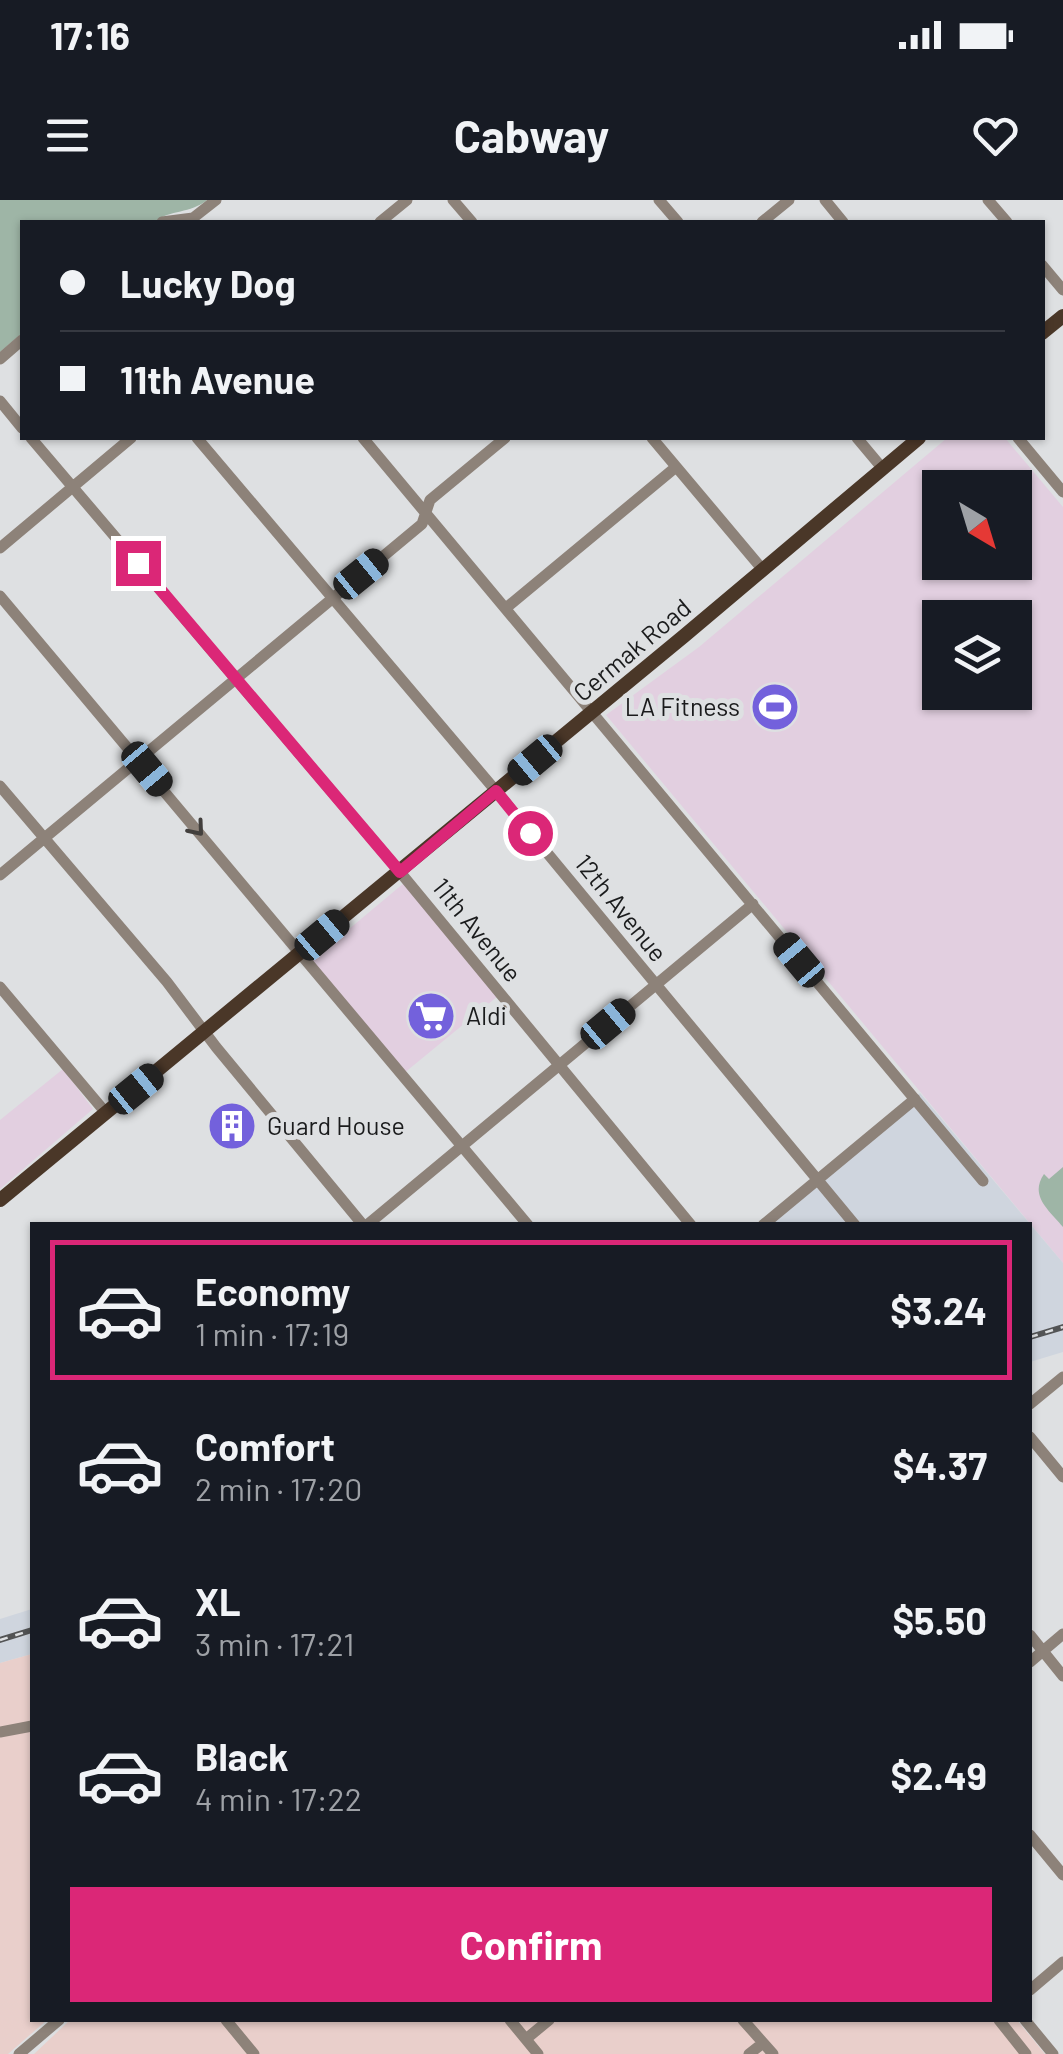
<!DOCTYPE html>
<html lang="en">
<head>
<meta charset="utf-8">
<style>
	:root { --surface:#171b24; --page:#20242c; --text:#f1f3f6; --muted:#9ea1a6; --line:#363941; --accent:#db2777 }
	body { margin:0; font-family:Barlow,sans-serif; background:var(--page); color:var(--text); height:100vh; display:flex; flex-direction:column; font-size:38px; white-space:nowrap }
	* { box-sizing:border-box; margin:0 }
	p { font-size:32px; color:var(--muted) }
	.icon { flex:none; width:55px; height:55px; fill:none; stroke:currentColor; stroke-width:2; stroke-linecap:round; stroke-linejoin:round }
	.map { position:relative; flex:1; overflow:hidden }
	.side { position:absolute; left:30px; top:1022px; width:1002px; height:800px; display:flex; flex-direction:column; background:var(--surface); border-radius:0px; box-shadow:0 2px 8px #0004 }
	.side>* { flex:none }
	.banner { position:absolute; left:20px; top:20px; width:1025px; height:220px; border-radius:0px; box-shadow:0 2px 8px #0004; display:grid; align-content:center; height:220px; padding:0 40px; background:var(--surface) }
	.needle { width:65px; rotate:142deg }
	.buttons { position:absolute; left:922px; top:270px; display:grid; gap:20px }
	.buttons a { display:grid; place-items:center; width:110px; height:110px; border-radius:0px; background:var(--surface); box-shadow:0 2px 8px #0004; font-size:50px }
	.end { position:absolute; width:45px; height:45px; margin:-22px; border:12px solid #db2777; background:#fff; box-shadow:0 0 0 5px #fff }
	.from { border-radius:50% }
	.car { position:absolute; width:30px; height:60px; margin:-30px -15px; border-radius:12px; box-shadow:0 0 8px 2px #0007; background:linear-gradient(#222 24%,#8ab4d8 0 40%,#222 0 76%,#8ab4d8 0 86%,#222 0) }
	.banner b { display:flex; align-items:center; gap:35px; height:95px; font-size:38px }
	.banner b+b { border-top:2px solid var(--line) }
	.banner i { width:25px; height:25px; background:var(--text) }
	ul { padding:18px 0 0; list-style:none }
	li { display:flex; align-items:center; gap:30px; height:140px; margin:0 20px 15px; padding:0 20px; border:5px solid transparent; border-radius:0px }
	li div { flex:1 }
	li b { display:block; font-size:38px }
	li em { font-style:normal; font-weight:700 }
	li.selected { border-color:var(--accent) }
	li>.icon { width:90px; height:90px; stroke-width:1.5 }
	.action { display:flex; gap:20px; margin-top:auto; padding:20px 40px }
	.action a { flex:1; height:115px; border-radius:0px; background:var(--accent); color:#fff; font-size:40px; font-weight:700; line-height:115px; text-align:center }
	.status { display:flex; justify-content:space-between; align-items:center; height:70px; padding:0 50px; background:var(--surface); direction:ltr }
	.status svg { height:28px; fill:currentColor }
	header { display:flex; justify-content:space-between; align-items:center; height:130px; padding:0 40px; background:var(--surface); font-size:45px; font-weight:700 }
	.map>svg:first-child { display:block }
	.commercial { fill:#e2cfe0; fill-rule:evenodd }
	.built { fill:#cfd5de }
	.medical { fill:#e9cfcb }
	.green { fill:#9eb5a6 }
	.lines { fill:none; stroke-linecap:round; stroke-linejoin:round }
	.minor { stroke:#8d8279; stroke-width:11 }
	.major { stroke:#4a3728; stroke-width:14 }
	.rail-casing { stroke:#535455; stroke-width:6 }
	.rail { stroke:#dee0e2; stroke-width:2.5; stroke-dasharray:8; stroke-linecap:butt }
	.oneway { stroke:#423f3d }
	.route { stroke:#db2777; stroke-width:12 }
	.labels { text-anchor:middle; stroke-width:10; stroke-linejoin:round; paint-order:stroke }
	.street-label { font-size:25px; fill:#1a1b1c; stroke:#dee0e2 }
	.poi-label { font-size:25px; fill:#1a1b1c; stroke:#dee0e2; text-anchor:start }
</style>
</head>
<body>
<div class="status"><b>17:16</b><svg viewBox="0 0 49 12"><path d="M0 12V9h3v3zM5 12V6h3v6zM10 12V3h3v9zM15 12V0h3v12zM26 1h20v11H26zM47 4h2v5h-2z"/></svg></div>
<header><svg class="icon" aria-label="menu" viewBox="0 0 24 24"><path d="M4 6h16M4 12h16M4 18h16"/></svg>Cabway<svg class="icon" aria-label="heart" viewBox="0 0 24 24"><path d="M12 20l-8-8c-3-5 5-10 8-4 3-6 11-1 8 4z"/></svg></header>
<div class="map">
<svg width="1063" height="1854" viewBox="0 0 1063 1854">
	<rect width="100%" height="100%" fill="#dee0e2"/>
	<!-- commercial -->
	<path class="commercial" d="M 947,238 L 1005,238 L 1063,307 L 1063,1063 L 606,515 L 699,447 ZM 940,288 L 1015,288 L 1015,362 L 940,362 ZM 940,418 L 1015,418 L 1015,492 L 940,492 Z
		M 404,683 L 498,796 L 403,874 L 312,760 Z
		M 63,869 L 93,909 L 0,989 L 0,920 Z"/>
	<!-- built -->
	<path class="built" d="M 920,893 L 1063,1063 L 1063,1152 L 1030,1162 L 1030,1025 L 768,1025 L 765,1020 Z
		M 32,1409 L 32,1454 L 0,1463 L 0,1419 Z"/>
	<!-- medical -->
	<path class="medical" d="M 32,1454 L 32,1820 L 47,1820 L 8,1854 L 0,1854 L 0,1463 Z
		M 70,1820 L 220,1820 L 248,1854 L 34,1854 Z
		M 232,1820 L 1017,1820 L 1045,1854 L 260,1854 Z"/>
	<!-- green -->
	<path class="green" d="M 0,0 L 207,0 C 190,14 171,9 154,22 L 22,22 L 22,133 L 0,152 Z
		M 1063,967 L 1063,1027 C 1049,1010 1029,996 1044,974 L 1049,979 Z"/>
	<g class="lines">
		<!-- minor -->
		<path class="minor" d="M 453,0 L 472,22
			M 659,0 L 678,22
			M 825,0 L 843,22
			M 988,0 L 1007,22
			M 162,22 L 193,18 L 216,0
			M 380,22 L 407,0
			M 762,22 L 789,0
			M 1042,65 L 1063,90
			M 0,159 L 22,140
			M 0,201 L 22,228
			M 31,238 L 400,672 L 691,1025
			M 197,238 L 496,591 L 855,1025
			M 363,238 L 983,981
			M 652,238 L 763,370
			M 857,238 L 883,269
			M 1018,238 L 1063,292
			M 0,348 L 131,238
			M 0,396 L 528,1025
			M 506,408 L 676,267
			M 0,586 L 167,782 L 216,847 L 363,1025
			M 0,675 L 422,324 L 430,300 L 505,238
			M 0,787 L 106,913
			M 367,1025 L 753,704
			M 763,1025 L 915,899
			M 1030,1204 L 1063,1177
			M 1030,1237 L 1063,1277
			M 1030,1435 L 1063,1476
			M 1030,1462 L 1063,1434
			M 0,1532 L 32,1526
			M 1030,1635 L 1063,1675
			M 1030,1790 L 1063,1762
			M 226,1820 L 254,1854
			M 510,1820 L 538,1854
			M 743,1820 L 773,1854
			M 999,1820 L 1026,1854
			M 1025,1820 L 1053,1854
			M 526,1839 L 549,1820
			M 19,1854 L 59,1820
			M 749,1854 L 763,1843"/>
		<!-- major -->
		<path class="major" d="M 1042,133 L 1063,116
			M 0,1000 L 684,436 L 919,238"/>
		<!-- rail casing -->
		<g class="rail-casing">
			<path id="rail" d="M 1030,1137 L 1063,1127
				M 0,1440 L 32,1430"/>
		</g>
		<!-- rail -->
		<use href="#rail" class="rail"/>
	</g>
	<!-- one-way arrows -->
	<defs><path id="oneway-chevron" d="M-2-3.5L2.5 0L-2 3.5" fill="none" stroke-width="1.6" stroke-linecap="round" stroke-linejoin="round" transform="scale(2.5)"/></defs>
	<use class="oneway" href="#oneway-chevron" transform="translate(197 629) rotate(50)"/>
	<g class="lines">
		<!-- route -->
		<path class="route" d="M 138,363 L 400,672 L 496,591 L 530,633"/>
	</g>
	<!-- icons -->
	<defs>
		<g id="stadium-disc" transform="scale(2.5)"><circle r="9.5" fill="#7361dc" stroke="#dee0e2"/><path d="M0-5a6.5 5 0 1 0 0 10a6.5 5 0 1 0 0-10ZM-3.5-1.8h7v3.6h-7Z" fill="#fff"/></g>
		<g id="supermarket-disc" transform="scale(2.5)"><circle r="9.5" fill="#7361dc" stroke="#dee0e2"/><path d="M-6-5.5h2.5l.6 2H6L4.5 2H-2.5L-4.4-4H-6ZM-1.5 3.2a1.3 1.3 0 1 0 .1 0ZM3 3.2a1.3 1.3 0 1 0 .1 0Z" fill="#fff"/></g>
		<g id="building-disc" transform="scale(2.5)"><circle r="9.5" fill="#7361dc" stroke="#dee0e2"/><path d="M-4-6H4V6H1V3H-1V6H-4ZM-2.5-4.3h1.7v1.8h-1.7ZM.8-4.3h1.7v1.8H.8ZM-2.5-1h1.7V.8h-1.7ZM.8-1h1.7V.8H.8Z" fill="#fff"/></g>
	</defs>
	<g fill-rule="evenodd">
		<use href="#stadium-disc" x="775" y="507"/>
		<use href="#supermarket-disc" x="431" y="816"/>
		<use href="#building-disc" x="232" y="926"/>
	</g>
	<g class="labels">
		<!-- street labels -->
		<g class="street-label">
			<text transform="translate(632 450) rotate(-40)" y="9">Cermak Road</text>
			<text transform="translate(621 708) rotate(51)" y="9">12th Avenue</text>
			<text transform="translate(477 730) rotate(51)" y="9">11th Avenue</text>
		</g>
		<!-- poi labels -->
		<g class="poi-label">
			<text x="740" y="516" text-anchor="end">LA Fitness</text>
			<text x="466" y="825">Aldi</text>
			<text x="267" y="935">Guard House</text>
		</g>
	</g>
</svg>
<div class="buttons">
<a><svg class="needle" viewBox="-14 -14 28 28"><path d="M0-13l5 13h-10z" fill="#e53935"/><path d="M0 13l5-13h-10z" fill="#9ea1a6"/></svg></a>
<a><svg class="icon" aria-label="layers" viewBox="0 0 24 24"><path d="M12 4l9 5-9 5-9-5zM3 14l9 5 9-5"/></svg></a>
</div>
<i class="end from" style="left:530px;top:633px"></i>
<i class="end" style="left:138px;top:363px"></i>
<i class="car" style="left:361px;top:374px;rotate:51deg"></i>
<i class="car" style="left:535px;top:560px;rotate:230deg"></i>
<i class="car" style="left:147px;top:569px;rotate:140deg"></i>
<i class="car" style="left:322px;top:735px;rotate:50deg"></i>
<i class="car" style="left:799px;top:760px;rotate:320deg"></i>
<i class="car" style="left:608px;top:824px;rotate:50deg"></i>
<i class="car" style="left:136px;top:889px;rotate:51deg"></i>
<div class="banner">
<b><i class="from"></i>Lucky Dog</b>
<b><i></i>11th Avenue</b>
</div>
<section class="side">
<ul>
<li class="selected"><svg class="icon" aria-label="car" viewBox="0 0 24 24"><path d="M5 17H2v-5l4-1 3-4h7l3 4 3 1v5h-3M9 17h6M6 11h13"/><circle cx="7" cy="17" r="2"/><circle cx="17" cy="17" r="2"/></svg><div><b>Economy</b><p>1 min · 17:19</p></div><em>$3.24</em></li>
<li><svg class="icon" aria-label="car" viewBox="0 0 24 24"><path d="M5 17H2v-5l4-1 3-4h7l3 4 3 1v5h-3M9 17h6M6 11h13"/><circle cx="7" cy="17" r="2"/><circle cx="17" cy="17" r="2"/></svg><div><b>Comfort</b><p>2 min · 17:20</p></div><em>$4.37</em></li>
<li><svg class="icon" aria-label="car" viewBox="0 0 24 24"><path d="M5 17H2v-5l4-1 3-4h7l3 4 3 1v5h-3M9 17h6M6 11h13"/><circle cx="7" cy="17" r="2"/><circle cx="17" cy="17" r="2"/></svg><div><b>XL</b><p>3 min · 17:21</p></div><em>$5.50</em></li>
<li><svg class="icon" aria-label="car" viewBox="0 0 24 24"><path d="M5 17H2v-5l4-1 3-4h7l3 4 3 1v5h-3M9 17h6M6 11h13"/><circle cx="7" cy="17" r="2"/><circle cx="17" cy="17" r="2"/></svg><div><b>Black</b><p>4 min · 17:22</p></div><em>$2.49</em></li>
</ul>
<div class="action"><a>Confirm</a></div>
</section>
</div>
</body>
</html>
